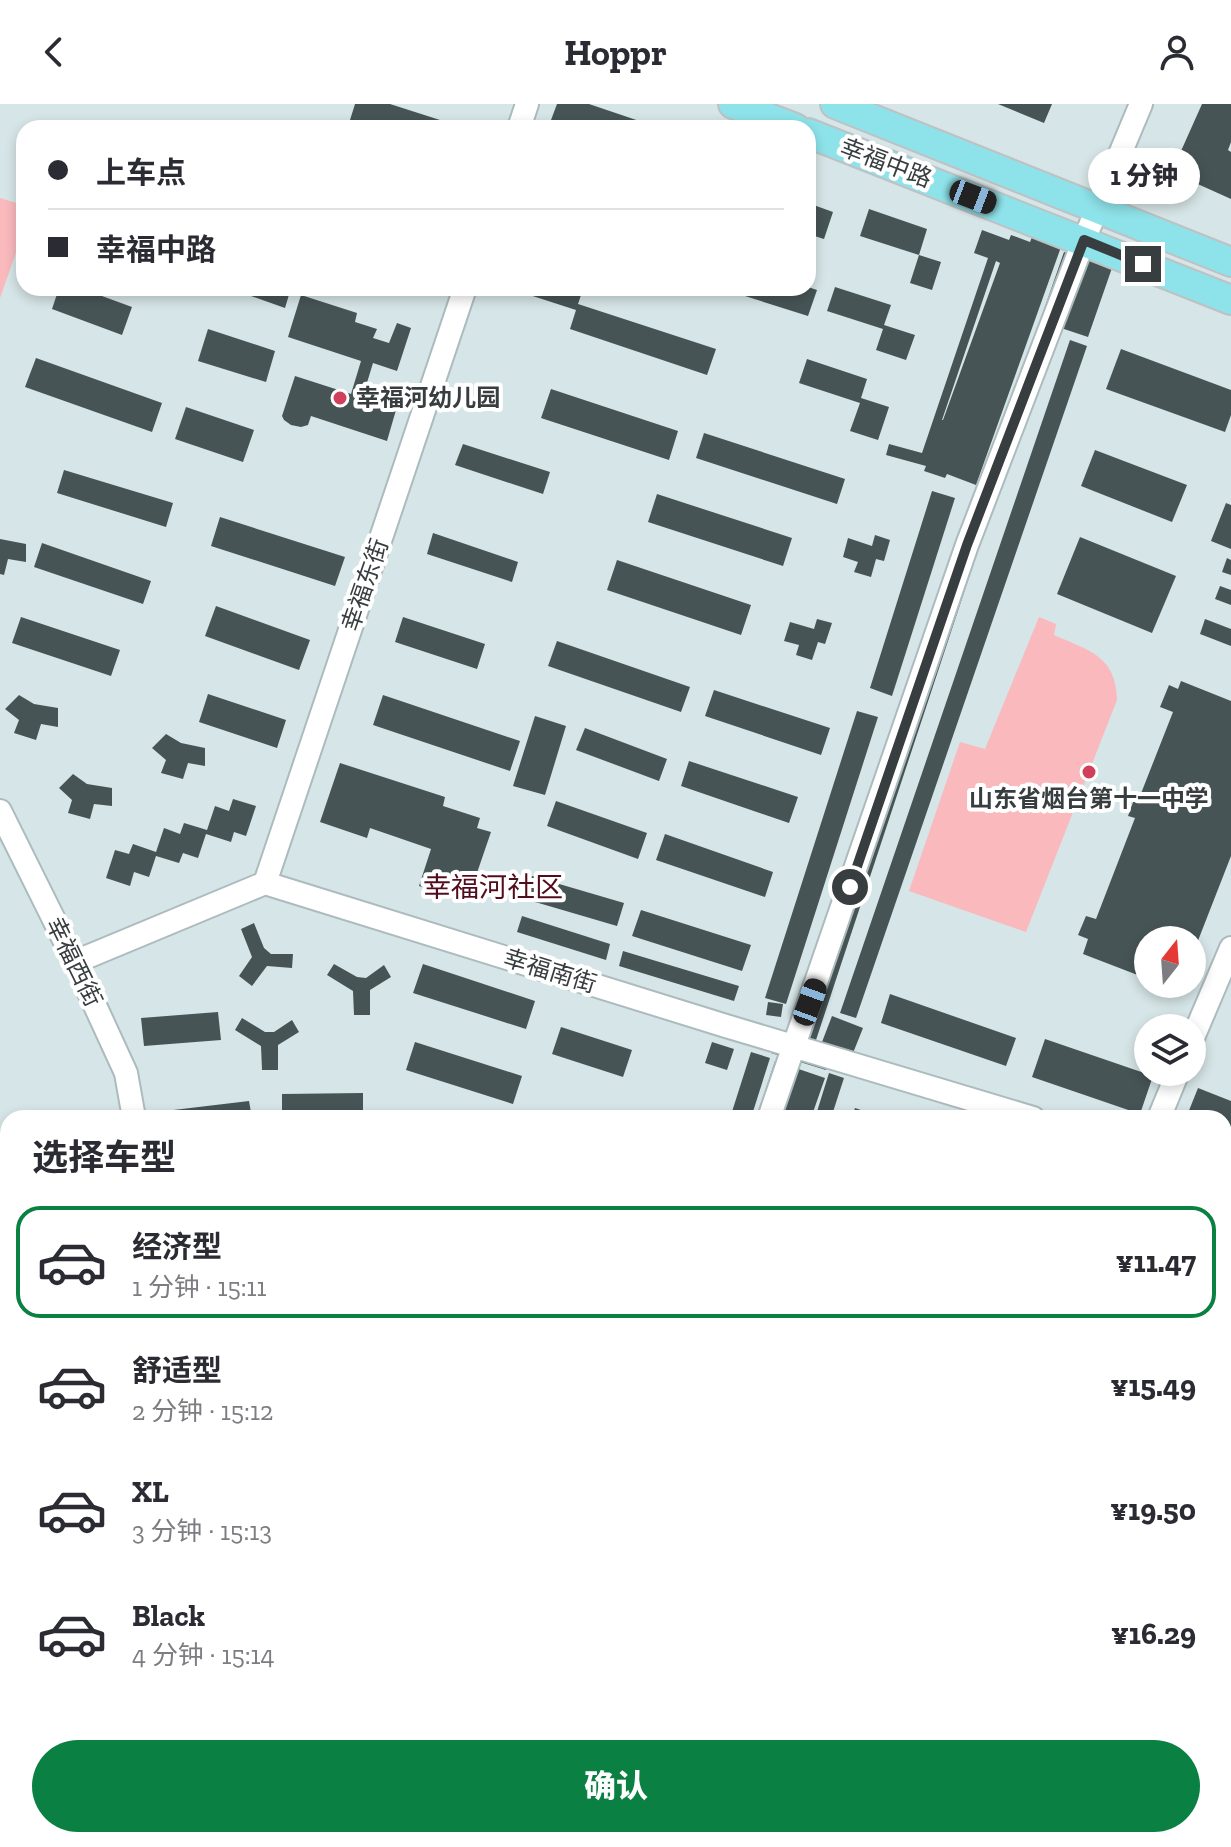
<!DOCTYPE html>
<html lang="zh">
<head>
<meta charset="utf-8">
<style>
	:root { --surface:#fff; --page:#f2f2f3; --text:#2b2b33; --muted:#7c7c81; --line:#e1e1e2; --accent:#0b8043 }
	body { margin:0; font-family:"Zilla Slab","Noto Sans SC",serif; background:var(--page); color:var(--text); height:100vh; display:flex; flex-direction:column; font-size:30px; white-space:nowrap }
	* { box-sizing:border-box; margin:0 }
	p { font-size:26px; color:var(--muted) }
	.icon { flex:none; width:44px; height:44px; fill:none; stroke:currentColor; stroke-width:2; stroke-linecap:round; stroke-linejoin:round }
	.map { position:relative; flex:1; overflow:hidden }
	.side { position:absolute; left:0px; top:1006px; width:1232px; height:738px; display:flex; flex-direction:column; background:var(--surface); border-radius:24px 24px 0 0; box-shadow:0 4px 12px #0003 }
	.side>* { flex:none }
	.banner { position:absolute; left:16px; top:16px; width:800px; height:176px; border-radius:24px; box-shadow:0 4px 12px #0003; display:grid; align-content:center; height:176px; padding:0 32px; background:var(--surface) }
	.needle { width:52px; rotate:17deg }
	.fabs { position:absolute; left:1134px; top:822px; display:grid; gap:16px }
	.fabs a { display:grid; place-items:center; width:72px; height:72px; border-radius:50%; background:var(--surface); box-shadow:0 4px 12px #0003; font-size:40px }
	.end { position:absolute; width:36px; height:36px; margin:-18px; border:10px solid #383e3f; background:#fff; box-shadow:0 0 0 4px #fff }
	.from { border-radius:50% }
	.bubble { position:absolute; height:56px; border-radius:28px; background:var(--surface); box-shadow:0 4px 12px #0003; font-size:26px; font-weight:800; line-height:56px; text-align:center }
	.car { position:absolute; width:24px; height:48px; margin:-24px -12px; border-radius:10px; box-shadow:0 0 6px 2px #0007; background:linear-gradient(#222 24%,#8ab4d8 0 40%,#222 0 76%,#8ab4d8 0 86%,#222 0) }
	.banner b { display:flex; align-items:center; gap:28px; height:76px; font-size:30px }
	.banner b+b { border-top:2px solid var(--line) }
	.banner i { width:20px; height:20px; background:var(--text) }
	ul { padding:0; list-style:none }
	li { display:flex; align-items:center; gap:24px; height:112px; margin:0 16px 12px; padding:0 16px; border:4px solid transparent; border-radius:24px }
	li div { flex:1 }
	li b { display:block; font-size:30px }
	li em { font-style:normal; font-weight:800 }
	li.on { border-color:var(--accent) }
	li>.icon { width:72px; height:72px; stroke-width:1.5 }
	h2 { padding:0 32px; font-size:36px; line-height:96px }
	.cta { display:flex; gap:16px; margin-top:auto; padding:16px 32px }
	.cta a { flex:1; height:92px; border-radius:48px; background:var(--accent); color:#fff; font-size:32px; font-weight:800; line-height:92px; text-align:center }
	header { display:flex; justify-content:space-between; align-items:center; height:104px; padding:0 32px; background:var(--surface); font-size:36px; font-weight:800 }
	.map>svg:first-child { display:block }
	.green { fill:#f9b9bd }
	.building { fill:#475455; fill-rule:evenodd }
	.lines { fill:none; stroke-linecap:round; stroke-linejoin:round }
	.minor-casing { stroke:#acbbbd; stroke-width:26 }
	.major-casing { stroke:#bfc1c2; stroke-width:32 }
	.minor { stroke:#fff; stroke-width:22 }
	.major { stroke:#8ee2e9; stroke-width:28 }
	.route { stroke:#383e3f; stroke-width:10 }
	.poi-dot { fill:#d0405b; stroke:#fff; stroke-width:3 }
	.labels { text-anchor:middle; stroke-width:8; stroke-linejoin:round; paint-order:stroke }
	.street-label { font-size:24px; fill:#383e3f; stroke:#fff }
	.poi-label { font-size:24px; font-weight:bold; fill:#383e3f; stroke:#fff; text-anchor:start }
	.quarter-label { font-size:28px; fill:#520c1c; stroke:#fff }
</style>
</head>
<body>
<header><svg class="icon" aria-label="back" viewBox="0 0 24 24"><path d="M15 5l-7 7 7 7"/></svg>Hoppr<svg class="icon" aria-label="person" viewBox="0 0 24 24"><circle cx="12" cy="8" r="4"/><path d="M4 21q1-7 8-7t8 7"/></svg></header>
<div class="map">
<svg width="1231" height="1743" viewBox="0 0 1231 1743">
	<rect width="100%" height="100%" fill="#d6e5e7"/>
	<!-- green -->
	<path class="green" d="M 0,94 L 16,99 L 24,108 L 24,126 L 0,194 Z
		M 1039,513 L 1056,520 L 1054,531 C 1090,547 1116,552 1117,596 L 1026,828 L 909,787 L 960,638 L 985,645 Z"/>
	<!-- building -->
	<path class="building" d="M 355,0 L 390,0 L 465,24 L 375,24 L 350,16 Z
		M 557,0 L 589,0 L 660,24 L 575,24 L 551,16 Z
		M 998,0 L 1052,0 L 1044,19 Z
		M 1202,0 L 1231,0 L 1231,38 L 1228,46 L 1231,48 L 1231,95 L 1191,77 L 1182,67 L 1181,47 Z
		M 808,99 L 833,108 L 824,135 L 808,130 Z
		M 869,105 L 927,125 L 919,151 L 860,132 Z
		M 982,126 L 1009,136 L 1011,131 L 1030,138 L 1032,133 L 1061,143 L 976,381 L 947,370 L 945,374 L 924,367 L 926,362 L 886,351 L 889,340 L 922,349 L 988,154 L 974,149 ZM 996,157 L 1000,159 L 943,316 L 942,316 Z
		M 1064,148 L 1112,164 L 1088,233 L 1040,217 Z
		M 919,151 L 941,158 L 932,186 L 910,179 Z
		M 808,183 L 817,186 L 808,212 L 723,185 Z
		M 835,183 L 891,201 L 884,221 L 915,231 L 906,256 L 876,246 L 883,225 L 827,207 Z
		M 59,184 L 80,184 L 132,203 L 122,231 L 52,205 Z
		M 228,184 L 291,184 L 285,204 Z
		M 511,185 L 583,185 L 578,200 L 716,245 L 707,271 L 570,225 L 576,206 Z
		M 301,191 L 357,209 L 355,218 L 377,225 L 373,234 L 389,239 L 397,219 L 411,224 L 397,267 L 373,259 L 362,295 L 396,306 L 387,337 L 311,312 L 308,321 L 301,323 L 291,321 L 284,316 L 282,312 L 295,272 L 351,290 L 361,257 L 288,233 Z
		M 208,225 L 275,247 L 266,278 L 198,257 Z
		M 1070,236 L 1087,242 L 856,914 L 840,909 Z
		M 1121,245 L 1231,286 L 1231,311 L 1225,328 L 1106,285 Z
		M 36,254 L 162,299 L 152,328 L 25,283 Z
		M 807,255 L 867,275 L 861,294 L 889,303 L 878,336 L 850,327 L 860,299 L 799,279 Z
		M 551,285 L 678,327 L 669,356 L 541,314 Z
		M 186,303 L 254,326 L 243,358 L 175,335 Z
		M 704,329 L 845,375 L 837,400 L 696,354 Z
		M 463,340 L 550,368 L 543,390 L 455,361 Z
		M 1095,346 L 1187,381 L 1172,418 L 1081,382 Z
		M 64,366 L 173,399 L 166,423 L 57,389 Z
		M 932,387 L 955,394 L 892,592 L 870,584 Z
		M 657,390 L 792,434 L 783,462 L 648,418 Z
		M 973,391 L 994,398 L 816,936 L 822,938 L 832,912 L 863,924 L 853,949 L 833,942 L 826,966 L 771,949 L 778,925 L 794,930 Z
		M 1226,399 L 1231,401 L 1231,445 L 1211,437 Z
		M 220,413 L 345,453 L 335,482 L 211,442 Z
		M 433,429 L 518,458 L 512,478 L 427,450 Z
		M 875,431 L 890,436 L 884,457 L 876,455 L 871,473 L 854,468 L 858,458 L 843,453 L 848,434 L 872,442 Z
		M 1080,433 L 1176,472 L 1152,529 L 1057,490 Z
		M 0,435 L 26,440 L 26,458 L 8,455 L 4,471 L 0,470 Z
		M 42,439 L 151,477 L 143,500 L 34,463 Z
		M 1227,454 L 1231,456 L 1231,471 L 1222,468 Z
		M 617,456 L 751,501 L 741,531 L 607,486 Z
		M 1220,482 L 1231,486 L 1231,501 L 1215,495 Z
		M 216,502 L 310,536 L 299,566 L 205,532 Z
		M 21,513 L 120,546 L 111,572 L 12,539 Z
		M 403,513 L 485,540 L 477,565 L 395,538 Z
		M 817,515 L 832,519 L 825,540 L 818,538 L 812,556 L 796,551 L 799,541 L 784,537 L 790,518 L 814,525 Z
		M 1205,515 L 1231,525 L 1231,542 L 1200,530 Z
		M 557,537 L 690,583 L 681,608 L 548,562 Z
		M 1181,577 L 1231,597 L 1231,752 L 1192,852 L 1192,836 L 1148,836 L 1148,875 L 1083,850 L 1088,835 L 1078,831 L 1086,812 L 1096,815 L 1135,714 L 1128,712 L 1136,690 L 1140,692 L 1173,608 L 1160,603 L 1169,581 L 1178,585 Z
		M 714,586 L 830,624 L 821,651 L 705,612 Z
		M 208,590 L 286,616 L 277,644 L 199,618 Z
		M 19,591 L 34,600 L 58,604 L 58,623 L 41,620 L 36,636 L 14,629 L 19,616 L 5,605 Z
		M 383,591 L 520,637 L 510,667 L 373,621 Z
		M 857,607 L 878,613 L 786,900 L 765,894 Z
		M 535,612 L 566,622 L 545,691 L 513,682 Z
		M 585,624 L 667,655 L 659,677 L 576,646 Z
		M 166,630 L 181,639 L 205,644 L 205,662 L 188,659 L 183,675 L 161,669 L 166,656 L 152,644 Z
		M 689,657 L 798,693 L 789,719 L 681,682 Z
		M 340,659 L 445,693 L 443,702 L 480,714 L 477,724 L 491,728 L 467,798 L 419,782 L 431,745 L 370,724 L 367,734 L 320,718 Z
		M 73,670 L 87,680 L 112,684 L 112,702 L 94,700 L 90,715 L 68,709 L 72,696 L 59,684 Z
		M 233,695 L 256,702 L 246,732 L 234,728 L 231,738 L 206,730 L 198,754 L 183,749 L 179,759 L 156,752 L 149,773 L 134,768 L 130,782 L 106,774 L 115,746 L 129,750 L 133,740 L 156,748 L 164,724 L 180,730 L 184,719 L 207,726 L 215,702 L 229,707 Z
		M 556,697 L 647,729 L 638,755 L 547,722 Z
		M 665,730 L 773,768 L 765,793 L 656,756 Z
		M 532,772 L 624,799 L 617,822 L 525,795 Z
		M 641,806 L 751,841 L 742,867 L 632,832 Z
		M 522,812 L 610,840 L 606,856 L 517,828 Z
		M 254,819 L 264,844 L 271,850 L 293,850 L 292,864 L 267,862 L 252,882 L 239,872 L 252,853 L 241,825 Z
		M 623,847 L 739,882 L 734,897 L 619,862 Z
		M 334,860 L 357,873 L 366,874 L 384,861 L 391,873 L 370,886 L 370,911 L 354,911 L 353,887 L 327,871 Z
		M 423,860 L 535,897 L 526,925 L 413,889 Z
		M 890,890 L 1016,934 L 1006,962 L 881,919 Z
		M 768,898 L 783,900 L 781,913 L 766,911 Z
		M 218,908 L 221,936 L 144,942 L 141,914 Z
		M 242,914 L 265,928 L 274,928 L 292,916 L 299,928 L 278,941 L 278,966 L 262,966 L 261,942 L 235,926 Z
		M 561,923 L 632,946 L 623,973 L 552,950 Z
		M 1045,935 L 1153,972 L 1140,1010 L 1032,973 Z
		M 415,938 L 522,972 L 513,1000 L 406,966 Z
		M 712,938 L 734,945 L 727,966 L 705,959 Z
		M 751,948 L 770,954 L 751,1014 L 730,1014 Z
		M 775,957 L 825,974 L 811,1014 L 756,1014 Z
		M 829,969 L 844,974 L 831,1014 L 815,1014 Z
		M 1198,984 L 1231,997 L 1231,1034 L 1224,1032 L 1224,1014 L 1186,1014 Z
		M 363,989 L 363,1010 L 282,1011 L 282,990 Z
		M 249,997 L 252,1014 L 166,1014 L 165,1007 Z
		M 855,1004 L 884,1014 L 852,1014 Z
		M 1224,1120 L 1231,1123 L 1231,1154 L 1224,1151 Z
		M 1224,1199 L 1231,1202 L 1231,1236 L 1224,1233 Z
		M 1224,1309 L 1231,1312 L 1231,1365 L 1224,1362 Z
		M 1224,1723 L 1231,1723 L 1231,1743 L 1184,1738 L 1224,1736 Z
		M 312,1736 L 344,1736 L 362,1743 L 310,1743 Z
		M 417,1736 L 473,1736 L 470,1743 L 421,1743 L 415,1741 Z
		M 1051,1736 L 1165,1736 L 1164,1743 L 1050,1743 Z"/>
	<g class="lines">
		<!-- minor casing -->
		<g class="minor-casing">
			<path id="minor" d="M 519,24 L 527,0
				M 0,707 L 75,858 L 126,969 L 134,1014
				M 265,779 L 465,184
				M 75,858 L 265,779 L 726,922 L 1033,1014
				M 1192,936 L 1231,844
				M 769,1014 L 967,441 L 1084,136 L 1141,0
				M 1159,1014 L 1178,968
				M 1224,1472 L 1231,1474
				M 1224,1532 L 1231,1505
				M 135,1743 L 137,1736
				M 534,1743 L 535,1736
				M 589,1743 L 589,1736"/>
		</g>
		<!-- major casing -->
		<g class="major-casing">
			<path id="major" d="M 733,0 L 795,24
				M 835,0 L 1231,158
				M 808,29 L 1231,196
				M 0,1524 L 8,1525
				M 0,1559 L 8,1560
				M 1224,1667 L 1231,1668
				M 1224,1700 L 1231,1701"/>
		</g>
		<!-- minor -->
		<use href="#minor" class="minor"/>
		<!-- major -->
		<use href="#major" class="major"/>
	</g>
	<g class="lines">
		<!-- route -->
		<path class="route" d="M 850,783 L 967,441 L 1084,136 L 1143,160"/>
	</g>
	<!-- markers -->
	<g class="poi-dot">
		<circle cx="340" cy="294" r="8"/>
		<circle cx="1089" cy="668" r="8"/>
	</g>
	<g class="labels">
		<!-- street labels -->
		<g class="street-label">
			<text transform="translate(886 59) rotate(21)" y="8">幸福中路</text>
			<text transform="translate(365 481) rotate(-71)" y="8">幸福东街</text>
			<text transform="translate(74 858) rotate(64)" y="8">幸福西街</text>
			<text transform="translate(550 867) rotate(17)" y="8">幸福南街</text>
		</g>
		<!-- poi labels -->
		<g class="poi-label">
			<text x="356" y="302">幸福河幼儿园</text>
			<text x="1089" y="703" text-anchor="middle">山东省烟台第十一中学</text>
		</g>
		<!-- quarter labels -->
		<g class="quarter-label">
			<text x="493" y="793">幸福河社区</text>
		</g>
	</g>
</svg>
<div class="fabs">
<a><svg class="needle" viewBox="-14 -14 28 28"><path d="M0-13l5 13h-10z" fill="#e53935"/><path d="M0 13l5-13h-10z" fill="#7c7c81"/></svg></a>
<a><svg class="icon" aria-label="layers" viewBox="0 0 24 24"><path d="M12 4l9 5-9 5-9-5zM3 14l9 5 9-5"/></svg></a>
</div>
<i class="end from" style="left:850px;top:783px"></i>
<i class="end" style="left:1143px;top:160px"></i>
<div class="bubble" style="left:1088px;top:44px;width:112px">1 分钟</div>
<i class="car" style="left:973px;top:93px;rotate:111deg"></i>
<i class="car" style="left:810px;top:898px;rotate:20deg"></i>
<div class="banner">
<b><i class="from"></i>上车点</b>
<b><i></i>幸福中路</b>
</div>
<section class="side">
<h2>选择车型</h2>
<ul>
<li class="on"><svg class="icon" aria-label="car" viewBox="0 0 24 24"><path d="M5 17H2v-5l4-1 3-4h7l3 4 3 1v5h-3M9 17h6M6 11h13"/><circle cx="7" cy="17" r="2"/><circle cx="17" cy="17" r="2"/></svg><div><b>经济型</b><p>1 分钟 · 15:11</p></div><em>¥11.47</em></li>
<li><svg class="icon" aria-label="car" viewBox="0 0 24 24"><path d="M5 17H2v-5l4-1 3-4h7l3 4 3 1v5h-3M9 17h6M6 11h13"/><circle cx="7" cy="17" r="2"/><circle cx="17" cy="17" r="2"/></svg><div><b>舒适型</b><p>2 分钟 · 15:12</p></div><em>¥15.49</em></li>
<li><svg class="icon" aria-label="car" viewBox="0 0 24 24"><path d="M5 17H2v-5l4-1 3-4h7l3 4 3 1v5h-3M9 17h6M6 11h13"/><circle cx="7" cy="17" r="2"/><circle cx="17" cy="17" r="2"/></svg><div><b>XL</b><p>3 分钟 · 15:13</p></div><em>¥19.50</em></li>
<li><svg class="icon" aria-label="car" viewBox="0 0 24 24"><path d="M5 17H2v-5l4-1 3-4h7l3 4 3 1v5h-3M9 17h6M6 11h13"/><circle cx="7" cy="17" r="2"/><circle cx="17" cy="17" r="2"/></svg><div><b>Black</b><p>4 分钟 · 15:14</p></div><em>¥16.29</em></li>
</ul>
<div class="cta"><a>确认</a></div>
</section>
</div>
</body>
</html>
